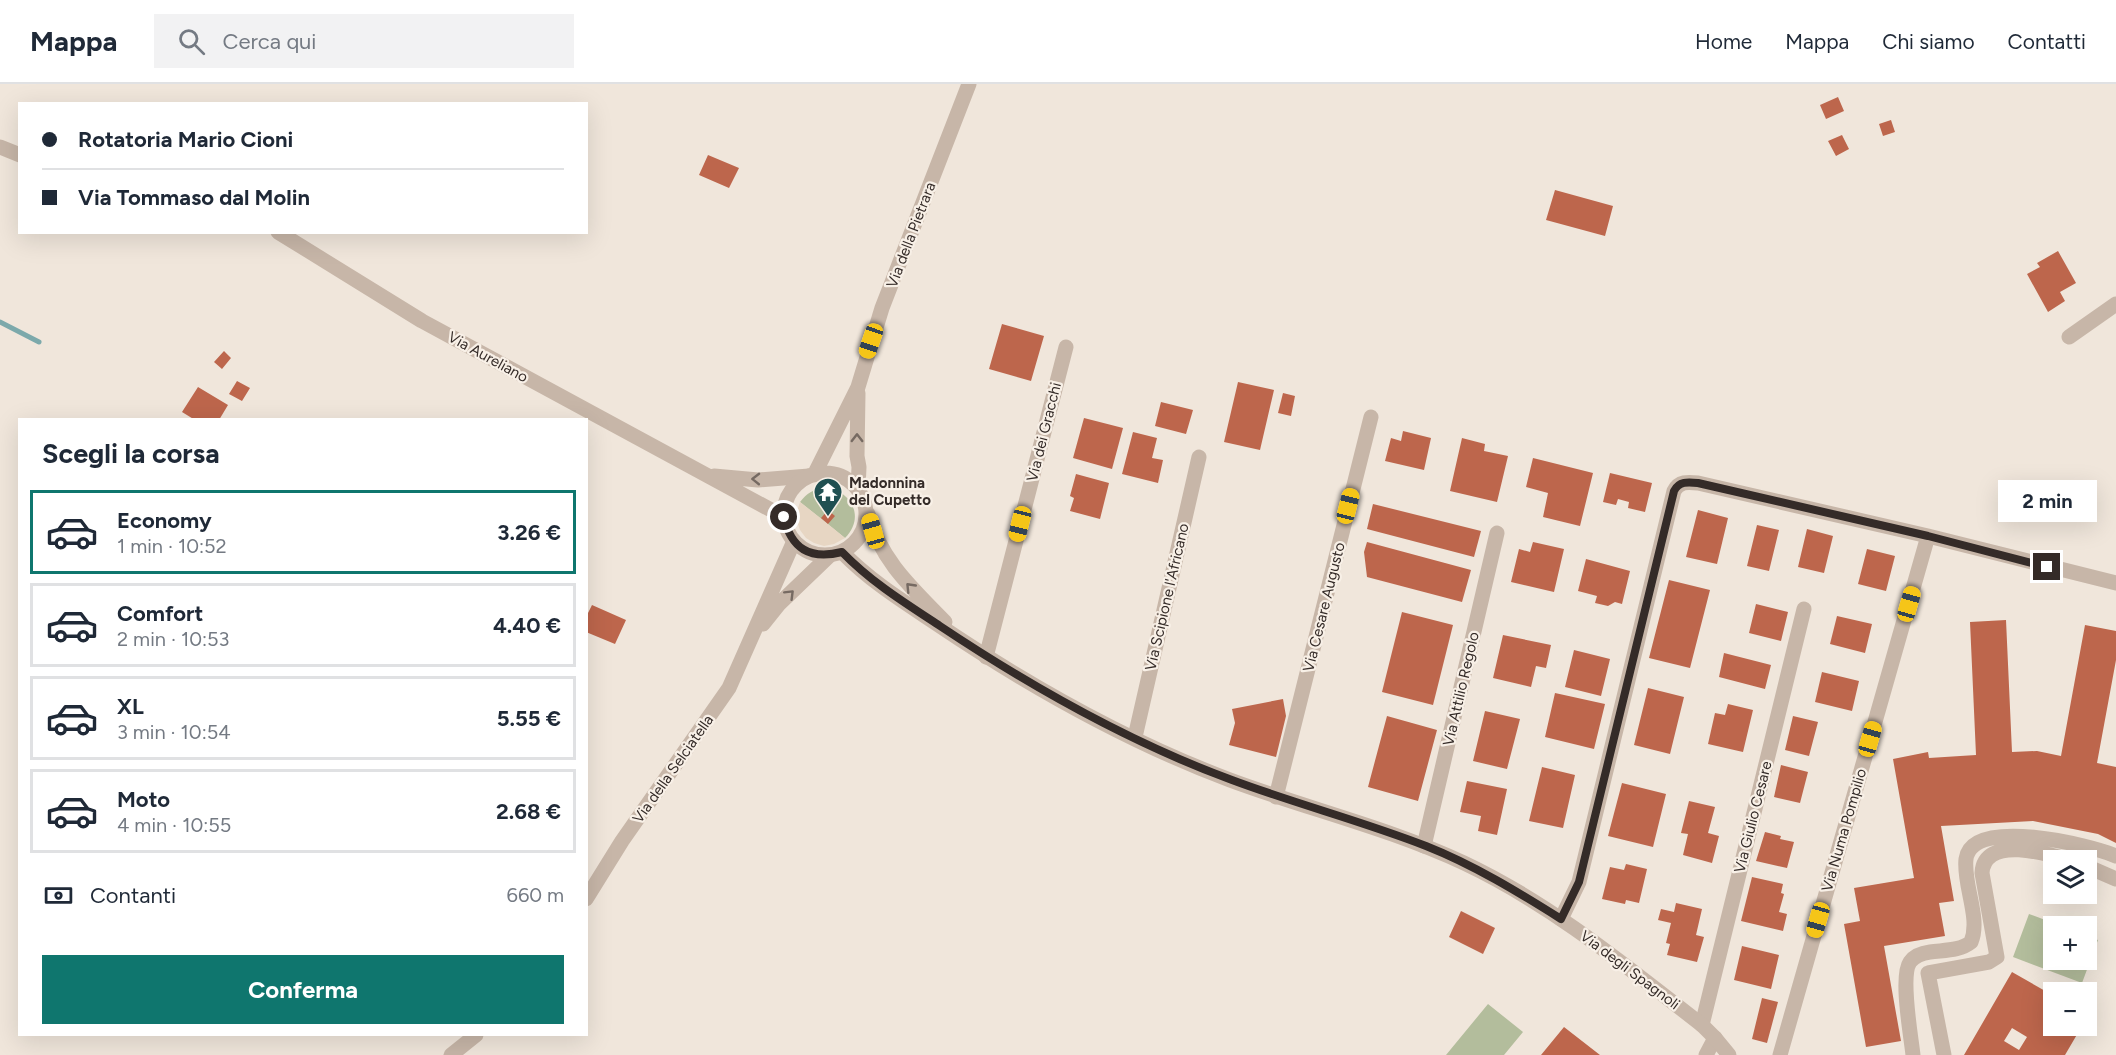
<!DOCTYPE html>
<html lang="it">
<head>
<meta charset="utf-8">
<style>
	:root { --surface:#fff; --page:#f2f2f3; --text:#1f2937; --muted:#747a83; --line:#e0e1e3; --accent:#0f766e }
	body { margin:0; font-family:Figtree,sans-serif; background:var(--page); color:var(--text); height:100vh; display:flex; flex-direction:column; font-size:22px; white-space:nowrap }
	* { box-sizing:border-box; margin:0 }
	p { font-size:20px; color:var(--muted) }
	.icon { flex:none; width:33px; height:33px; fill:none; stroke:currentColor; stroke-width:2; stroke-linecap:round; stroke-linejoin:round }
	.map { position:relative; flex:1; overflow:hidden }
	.details { position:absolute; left:18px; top:334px; width:570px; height:618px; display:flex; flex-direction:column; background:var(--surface); border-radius:0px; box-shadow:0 6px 24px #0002 }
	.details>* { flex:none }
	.guide { position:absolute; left:18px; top:18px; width:570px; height:132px; border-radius:0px; box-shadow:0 6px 24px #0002; display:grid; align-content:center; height:132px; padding:0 24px; background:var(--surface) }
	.fabs { position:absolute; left:2043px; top:766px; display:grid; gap:12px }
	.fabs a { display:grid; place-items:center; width:54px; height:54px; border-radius:0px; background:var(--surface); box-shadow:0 6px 24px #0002; font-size:30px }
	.end { position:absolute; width:27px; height:27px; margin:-14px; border:8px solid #342b28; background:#fff; box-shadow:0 0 0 3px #fff }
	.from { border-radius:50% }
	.bubble { position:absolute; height:42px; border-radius:0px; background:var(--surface); box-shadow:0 6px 24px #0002; font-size:20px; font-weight:700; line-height:42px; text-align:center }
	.car { position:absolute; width:18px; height:36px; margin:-18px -9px; border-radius:8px; box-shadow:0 0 4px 2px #0007; background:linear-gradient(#f5c518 24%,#345 0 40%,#f5c518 0 76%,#345 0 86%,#f5c518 0) }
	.guide b { display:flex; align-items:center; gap:21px; height:57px; font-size:22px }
	.guide b+b { border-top:2px solid var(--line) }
	.guide i { width:15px; height:15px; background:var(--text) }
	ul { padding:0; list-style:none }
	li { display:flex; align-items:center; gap:18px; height:84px; margin:0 12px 9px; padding:0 12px; border:3px solid var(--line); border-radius:0px }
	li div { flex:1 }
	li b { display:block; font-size:22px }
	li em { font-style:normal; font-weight:700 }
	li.current { border-color:var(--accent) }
	li>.icon { width:54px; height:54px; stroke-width:1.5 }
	h2 { padding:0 24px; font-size:27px; line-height:72px }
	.pay { display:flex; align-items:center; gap:15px; height:66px; padding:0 24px; font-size:22px }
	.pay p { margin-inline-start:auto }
	.cta { display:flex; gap:12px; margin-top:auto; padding:12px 24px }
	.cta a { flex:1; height:69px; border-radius:0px; background:var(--accent); color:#fff; font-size:24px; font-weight:700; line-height:69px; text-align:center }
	header { display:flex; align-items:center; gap:36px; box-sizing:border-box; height:84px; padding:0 30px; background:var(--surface); border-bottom:2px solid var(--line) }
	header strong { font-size:28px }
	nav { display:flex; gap:33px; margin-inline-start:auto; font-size:21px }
	.search { width:420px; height:54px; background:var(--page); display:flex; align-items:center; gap:15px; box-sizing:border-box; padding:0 21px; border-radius:0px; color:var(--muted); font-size:22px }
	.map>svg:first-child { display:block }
	.green { fill:#b3bd9c }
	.plaza { fill:#e7d6c3 }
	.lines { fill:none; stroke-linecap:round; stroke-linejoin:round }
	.stream { stroke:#7ca9ab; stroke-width:5 }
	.building { fill:#bd664c; fill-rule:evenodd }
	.minor { stroke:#c7b6a8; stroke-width:15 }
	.tertiary { stroke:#c7b6a8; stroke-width:15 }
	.oneway { stroke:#766a62 }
	.route { stroke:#342b28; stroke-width:8 }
	.labels { text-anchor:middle; stroke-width:4.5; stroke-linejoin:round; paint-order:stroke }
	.street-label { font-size:15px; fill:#342b28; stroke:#f8f0e7 }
	.poi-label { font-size:15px; font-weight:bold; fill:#342b28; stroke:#f8f0e7; text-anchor:start }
</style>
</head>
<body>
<header>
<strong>Mappa</strong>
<div class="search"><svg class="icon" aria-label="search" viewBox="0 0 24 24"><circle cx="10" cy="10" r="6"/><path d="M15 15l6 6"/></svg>Cerca qui</div>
<nav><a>Home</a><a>Mappa</a><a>Chi siamo</a><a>Contatti</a></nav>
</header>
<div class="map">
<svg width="2116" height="971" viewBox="0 0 2116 971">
	<rect width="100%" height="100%" fill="#f0e6db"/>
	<!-- green -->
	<path class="green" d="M 824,403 C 851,406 866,433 845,454 L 800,418 C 807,409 813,406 824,403 Z
		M 2029,830 L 2064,843 L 2054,843 L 2054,876 L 2086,876 L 2087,852 L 2098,856 L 2082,899 L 2013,873 Z
		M 1488,920 L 1523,948 L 1504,971 L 1446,971 Z"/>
	<!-- plaza -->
	<path class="plaza" d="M 800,418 L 828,440 L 845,454 L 834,460 L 824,462 L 814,459 L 806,454 L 800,446 L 797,437 L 797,427 Z"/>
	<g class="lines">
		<!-- stream -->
		<path class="stream" d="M 0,238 L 39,258"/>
	</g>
	<!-- building -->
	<path class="building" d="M 1838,13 L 1844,27 L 1826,35 L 1820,21 Z
		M 1891,36 L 1895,48 L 1883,52 L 1879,40 Z
		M 1842,51 L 1849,65 L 1836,72 L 1828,57 Z
		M 708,71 L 739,84 L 729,104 L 699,91 Z
		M 1555,106 L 1613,122 L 1605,152 L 1546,136 Z
		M 2058,167 L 2076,199 L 2060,208 L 2065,217 L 2048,228 L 2027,190 L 2040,183 L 2037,179 Z
		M 1002,240 L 1044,252 L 1031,297 L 989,285 Z
		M 224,267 L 231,274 L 222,285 L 214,278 Z
		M 237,297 L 250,304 L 242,317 L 229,310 Z
		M 1238,298 L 1274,306 L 1260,366 L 1224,358 Z
		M 198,303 L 228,321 L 219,336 L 195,336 L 182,328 Z
		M 1283,309 L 1295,312 L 1291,332 L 1278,329 Z
		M 1161,318 L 1193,326 L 1186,350 L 1155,342 Z
		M 1084,334 L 1123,344 L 1112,385 L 1073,374 Z
		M 1403,347 L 1431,354 L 1424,386 L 1385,377 L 1391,354 L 1401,357 Z
		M 1133,348 L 1157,354 L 1152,374 L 1163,376 L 1158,399 L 1122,390 Z
		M 1462,354 L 1485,360 L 1484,367 L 1508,372 L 1497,418 L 1450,407 Z
		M 1533,374 L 1593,389 L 1580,442 L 1543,433 L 1548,409 L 1526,403 Z
		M 1610,389 L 1652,399 L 1645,428 L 1628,424 L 1629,418 L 1618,415 L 1616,421 L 1603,418 Z
		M 1076,390 L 1109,399 L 1100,435 L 1070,427 L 1074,414 L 1070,412 Z
		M 1373,420 L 1481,447 L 1474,473 L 1367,445 Z
		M 828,426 L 835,432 L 828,440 L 821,434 Z
		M 1698,426 L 1728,434 L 1717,480 L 1686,473 Z
		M 1757,441 L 1779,446 L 1769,487 L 1747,482 Z
		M 1807,445 L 1833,452 L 1824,489 L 1798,483 Z
		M 1367,458 L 1471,486 L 1462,518 L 1367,493 L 1364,468 Z
		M 1533,458 L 1564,465 L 1554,508 L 1511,498 L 1519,465 L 1530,468 Z
		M 1867,465 L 1895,472 L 1886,507 L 1858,500 Z
		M 1586,475 L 1630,487 L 1622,520 L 1615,518 L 1608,522 L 1595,519 L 1597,512 L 1578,507 Z
		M 1669,496 L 1710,506 L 1690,584 L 1649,574 Z
		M 1756,520 L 1788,528 L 1781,557 L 1749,549 Z
		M 592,521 L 626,536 L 615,560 L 586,548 L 586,533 Z
		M 1402,528 L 1453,541 L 1433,621 L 1382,608 Z
		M 1837,532 L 1872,540 L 1865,569 L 1830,560 Z
		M 2006,536 L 2012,668 L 2037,667 L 2061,672 L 2085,541 L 2116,547 L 2116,576 L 2097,679 L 2116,683 L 2116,759 L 2098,750 L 2033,737 L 1941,742 L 1954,817 L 1939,819 L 1945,852 L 1884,862 L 1901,957 L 1866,963 L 1844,840 L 1860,837 L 1854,804 L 1914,794 L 1893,675 L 1928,668 L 1929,674 L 1976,671 L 1970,538 Z
		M 1503,551 L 1551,561 L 1546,584 L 1536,582 L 1531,603 L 1493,594 Z
		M 1574,566 L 1610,575 L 1601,612 L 1565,603 Z
		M 1724,569 L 1771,581 L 1765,605 L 1719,593 Z
		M 1822,588 L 1859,597 L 1852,627 L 1815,618 Z
		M 1648,604 L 1684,613 L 1670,670 L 1634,661 Z
		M 1555,609 L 1605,620 L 1594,665 L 1545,653 Z
		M 1283,615 L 1286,632 L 1276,673 L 1229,661 L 1235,639 L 1232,625 Z
		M 1728,620 L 1753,626 L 1743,668 L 1708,660 L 1715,629 L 1725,631 Z
		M 1485,627 L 1520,635 L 1507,685 L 1473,677 Z
		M 1387,632 L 1437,646 L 1418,717 L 1368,703 Z
		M 1793,632 L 1818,638 L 1809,672 L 1785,666 Z
		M 1781,681 L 1808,688 L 1800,719 L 1774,713 Z
		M 1542,683 L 1575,691 L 1563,744 L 1529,737 Z
		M 1467,697 L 1507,705 L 1497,751 L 1478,747 L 1481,732 L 1460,728 Z
		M 1622,699 L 1666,710 L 1653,763 L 1608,752 Z
		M 1689,717 L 1715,723 L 1708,749 L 1719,752 L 1712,779 L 1683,771 L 1688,750 L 1681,749 Z
		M 1765,748 L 1781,752 L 1780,755 L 1794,758 L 1787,784 L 1756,777 Z
		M 1626,780 L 1647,785 L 1639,819 L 1626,816 L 1625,820 L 1602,815 L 1610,783 L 1624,786 Z
		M 1752,793 L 1783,800 L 1781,809 L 1784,810 L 1779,828 L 1787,830 L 1783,847 L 1741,837 Z
		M 1676,819 L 1702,825 L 1696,851 L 1704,853 L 1697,878 L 1667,871 L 1670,860 L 1666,859 L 1671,839 L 1658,836 L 1661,825 L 1674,828 Z
		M 1461,827 L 1495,844 L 1483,870 L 1449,853 Z
		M 1742,862 L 1779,871 L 1771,905 L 1734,896 Z
		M 2012,888 L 2054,912 L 2054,942 L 2082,942 L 2065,971 L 1964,971 ZM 2012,944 L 2027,953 L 2019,966 L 2004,957 Z
		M 1762,914 L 1778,918 L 1767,959 L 1752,955 Z
		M 1564,943 L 1600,971 L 1541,971 Z"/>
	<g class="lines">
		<!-- minor -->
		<path class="minor" d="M 0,63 L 20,71
			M 278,148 L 422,237 L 784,433
			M 2069,253 L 2116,220
			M 714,392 L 758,396 L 809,392
			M 763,540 L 779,520 L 829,472
			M 986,573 L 1066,263
			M 1135,653 L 1199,373
			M 1276,713 L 1371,333
			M 1424,762 L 1497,449
			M 2086,782 L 2116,795
			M 586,815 L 622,757 L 729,604 L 794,457
			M 1561,835 L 1579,798 L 1674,407 C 1679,397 1688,398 1698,399 L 1928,452 L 2116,499
			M 1702,941 L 1804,525
			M 451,971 L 476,951
			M 1706,971 L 1715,954
			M 1780,971 L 1928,452
			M 1913,971 C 1911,952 1900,892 1910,878 C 1915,871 1922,869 1930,868 C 1944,866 1960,867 1971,858 C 1981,834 1963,801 1966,775 C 1972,732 2090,761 2116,772
			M 1944,971 L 1928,889 L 1989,878 L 1997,873 L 1982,789 C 1984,750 2049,770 2072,777"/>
		<!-- tertiary -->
		<path class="tertiary" d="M 858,309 L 857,372 L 859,383 L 858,405
			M784 430a41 41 0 1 1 82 0a41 41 0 1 1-82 0Z
			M 814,391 L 858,303 L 882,224 L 969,0
			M 868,430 C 881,477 912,504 945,538
			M 842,468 C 870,497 904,518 937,540 C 1026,600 1129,658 1230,696 C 1308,725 1389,744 1464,779 C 1551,820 1626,882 1702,941 L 1715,954 L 1729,971"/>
	</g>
	<!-- one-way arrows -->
	<defs><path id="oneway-chevron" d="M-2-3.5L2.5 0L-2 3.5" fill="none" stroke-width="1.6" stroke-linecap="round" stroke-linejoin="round" transform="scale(1.5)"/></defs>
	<g class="oneway">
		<use href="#oneway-chevron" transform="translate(857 354) rotate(-90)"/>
		<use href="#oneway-chevron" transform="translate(756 395) rotate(-179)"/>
		<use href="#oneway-chevron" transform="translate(910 503) rotate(-134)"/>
		<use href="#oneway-chevron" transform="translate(790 510) rotate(-45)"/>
	</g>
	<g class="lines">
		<!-- route -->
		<path class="route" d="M 784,433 C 791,465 810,476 842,468 C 871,498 905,519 940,542 C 1030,602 1131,659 1232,696 C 1296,720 1362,737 1426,762 C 1474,781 1518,808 1561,835 L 1579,798 L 1674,407 C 1679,397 1688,398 1698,399 L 1928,452 L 2047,483"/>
	</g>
	<!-- icons -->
	<defs>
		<g id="temple-pin" transform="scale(1.5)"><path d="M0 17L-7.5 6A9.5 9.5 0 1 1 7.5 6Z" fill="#205052" stroke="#f8f0e7"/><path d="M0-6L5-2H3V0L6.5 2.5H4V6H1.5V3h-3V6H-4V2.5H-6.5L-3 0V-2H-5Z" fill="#fff"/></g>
	</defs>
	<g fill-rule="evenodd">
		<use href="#temple-pin" x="828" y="408"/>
	</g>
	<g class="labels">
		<!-- street labels -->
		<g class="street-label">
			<text transform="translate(911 151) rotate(-69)" y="5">Via della Pietrara</text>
			<text transform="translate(488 273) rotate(29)" y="5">Via Aureliano</text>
			<text transform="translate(1044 348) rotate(-76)" y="5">Via dei Gracchi</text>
			<text transform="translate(1167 513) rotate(-77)" y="5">Via Scipione l'Africano</text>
			<text transform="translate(1324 523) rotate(-76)" y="5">Via Cesare Augusto</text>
			<text transform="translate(1461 605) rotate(-77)" y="5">Via Attilio Regolo</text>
			<text transform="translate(673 685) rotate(-55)" y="5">Via della Selciatella</text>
			<text transform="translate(1753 733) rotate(-76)" y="5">Via Giulio Cesare</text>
			<text transform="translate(1844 746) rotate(-74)" y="5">Via Numa Pompilio</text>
			<text transform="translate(1630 886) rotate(37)" y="5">Via degli Spagnoli</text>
		</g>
		<!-- poi labels -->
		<g class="poi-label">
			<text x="849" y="404">Madonnina<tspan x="849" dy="17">del Cupetto</tspan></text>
		</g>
	</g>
</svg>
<div class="fabs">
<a><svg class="icon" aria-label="layers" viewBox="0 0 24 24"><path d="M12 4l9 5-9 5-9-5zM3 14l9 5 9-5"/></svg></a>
<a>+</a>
<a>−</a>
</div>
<i class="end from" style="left:784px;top:433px"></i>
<i class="end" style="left:2047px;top:483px"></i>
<div class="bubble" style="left:1998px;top:396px;width:99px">2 min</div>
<i class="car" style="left:871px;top:257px;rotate:199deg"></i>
<i class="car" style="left:1348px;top:422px;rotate:14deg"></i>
<i class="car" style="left:1020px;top:440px;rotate:194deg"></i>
<i class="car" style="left:873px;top:447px;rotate:344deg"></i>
<i class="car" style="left:1909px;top:520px;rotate:16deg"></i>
<i class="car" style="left:1870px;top:655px;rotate:16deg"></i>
<i class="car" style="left:1818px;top:836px;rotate:196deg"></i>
<div class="guide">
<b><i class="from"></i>Rotatoria Mario Cioni</b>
<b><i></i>Via Tommaso dal Molin</b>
</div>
<section class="details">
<h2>Scegli la corsa</h2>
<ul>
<li class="current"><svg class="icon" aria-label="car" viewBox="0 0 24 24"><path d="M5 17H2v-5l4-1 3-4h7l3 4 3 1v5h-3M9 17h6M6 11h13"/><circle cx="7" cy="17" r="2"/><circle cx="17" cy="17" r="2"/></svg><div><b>Economy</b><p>1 min · 10:52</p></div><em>3.26 €</em></li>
<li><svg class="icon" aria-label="car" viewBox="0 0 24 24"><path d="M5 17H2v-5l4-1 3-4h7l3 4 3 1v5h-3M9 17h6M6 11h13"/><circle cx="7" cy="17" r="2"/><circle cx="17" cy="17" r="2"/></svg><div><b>Comfort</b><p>2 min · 10:53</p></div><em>4.40 €</em></li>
<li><svg class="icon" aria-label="car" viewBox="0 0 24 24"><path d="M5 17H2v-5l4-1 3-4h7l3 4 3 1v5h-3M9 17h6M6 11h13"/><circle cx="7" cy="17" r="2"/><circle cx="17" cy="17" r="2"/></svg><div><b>XL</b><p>3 min · 10:54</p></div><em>5.55 €</em></li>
<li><svg class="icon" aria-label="car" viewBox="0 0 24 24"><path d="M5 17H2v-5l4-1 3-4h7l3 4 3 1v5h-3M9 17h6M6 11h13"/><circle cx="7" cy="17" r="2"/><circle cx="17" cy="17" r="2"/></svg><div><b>Moto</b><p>4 min · 10:55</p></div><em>2.68 €</em></li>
</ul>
<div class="pay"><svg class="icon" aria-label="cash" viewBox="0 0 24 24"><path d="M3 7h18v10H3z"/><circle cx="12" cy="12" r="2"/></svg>Contanti<p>660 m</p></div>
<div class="cta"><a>Conferma</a></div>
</section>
</div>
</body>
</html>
